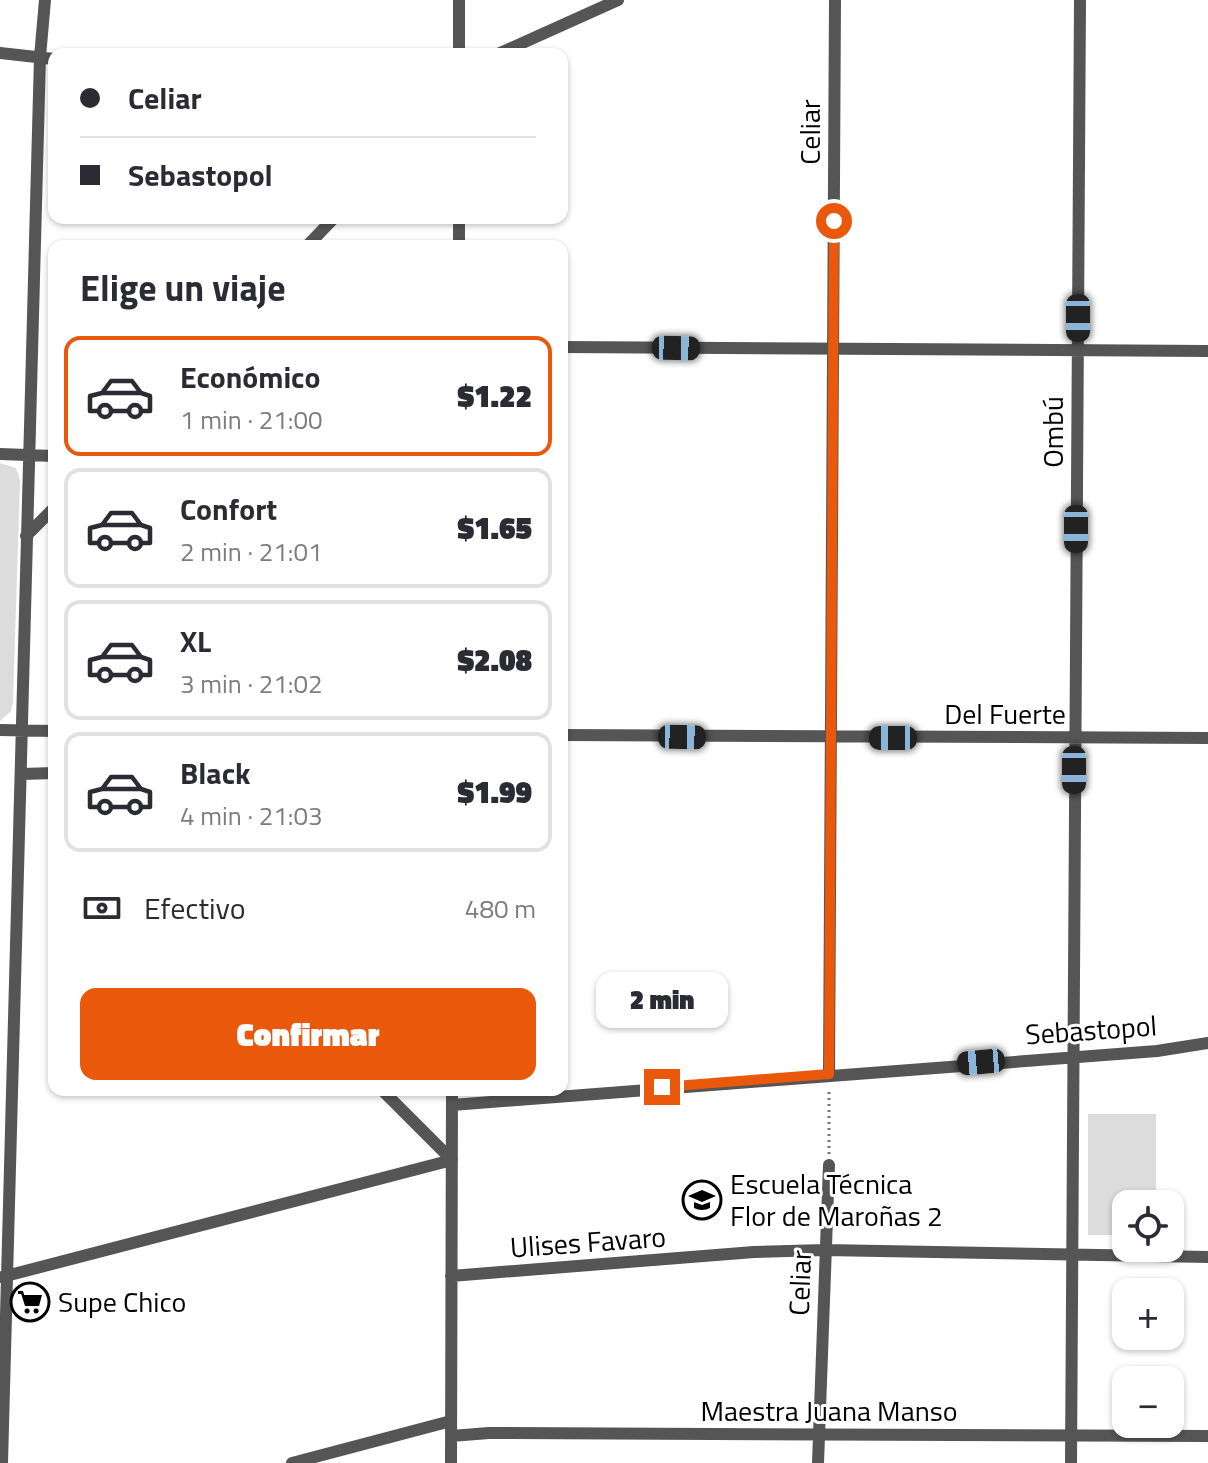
<!DOCTYPE html>
<html lang="es">
<head>
<meta charset="utf-8">
<style>
	:root { --surface:#fff; --page:#f2f2f3; --text:#2b2b33; --muted:#7c7c81; --line:#e1e1e2; --accent:#ea580c }
	body { margin:0; font-family:"Titillium Web",sans-serif; background:var(--page); color:var(--text); height:100vh; display:flex; flex-direction:column; font-size:30px; white-space:nowrap }
	* { box-sizing:border-box; margin:0 }
	p { font-size:26px; color:var(--muted) }
	.icon { flex:none; width:44px; height:44px; fill:none; stroke:currentColor; stroke-width:2; stroke-linecap:round; stroke-linejoin:round }
	.map { position:relative; flex:1; overflow:hidden }
	.side { position:absolute; left:48px; top:240px; width:520px; height:856px; display:flex; flex-direction:column; background:var(--surface); border-radius:16px; box-shadow:0 2px 6px #0004 }
	.side>* { flex:none }
	.hud { position:absolute; left:48px; top:48px; width:520px; height:176px; border-radius:16px; box-shadow:0 2px 6px #0004; display:grid; align-content:center; height:176px; padding:0 32px; background:var(--surface) }
	.controls { position:absolute; left:1112px; top:1190px; display:grid; gap:16px }
	.controls a { display:grid; place-items:center; width:72px; height:72px; border-radius:16px; background:var(--surface); box-shadow:0 2px 6px #0004; font-size:40px }
	.end { position:absolute; width:36px; height:36px; margin:-18px; border:10px solid #ea580c; background:#fff; box-shadow:0 0 0 4px #fff }
	.from { border-radius:50% }
	.bubble { position:absolute; height:56px; border-radius:16px; background:var(--surface); box-shadow:0 2px 6px #0004; font-size:26px; font-weight:800; line-height:56px; text-align:center }
	.car { position:absolute; width:24px; height:48px; margin:-24px -12px; border-radius:10px; box-shadow:0 0 6px 2px #0007; background:linear-gradient(#222 24%,#8ab4d8 0 40%,#222 0 76%,#8ab4d8 0 86%,#222 0) }
	.hud b { display:flex; align-items:center; gap:28px; height:76px; font-size:30px }
	.hud b+b { border-top:2px solid var(--line) }
	.hud i { width:20px; height:20px; background:var(--text) }
	ul { padding:0; list-style:none }
	li { display:flex; align-items:center; gap:24px; height:120px; margin:0 16px 12px; padding:0 16px; border:4px solid var(--line); border-radius:16px }
	li div { flex:1 }
	li b { display:block; font-size:30px }
	li em { font-style:normal; font-weight:800 }
	li.current { border-color:var(--accent) }
	li>.icon { width:72px; height:72px; stroke-width:1.5 }
	h2 { padding:0 32px; font-size:36px; line-height:96px }
	.pay { display:flex; align-items:center; gap:20px; height:88px; padding:0 32px; font-size:30px }
	.pay p { margin-inline-start:auto }
	.action { display:flex; gap:16px; margin-top:auto; padding:16px 32px }
	.action a { flex:1; height:92px; border-radius:16px; background:var(--accent); color:#fff; font-size:32px; font-weight:800; line-height:92px; text-align:center }
	.map>svg:first-child { display:block }
	.green { fill:#dcdcdc }
	.lines { fill:none; stroke-linecap:round; stroke-linejoin:round }
	.path { stroke:#777; stroke-width:3; stroke-dasharray:2 4; stroke-linecap:butt }
	.minor { stroke:#555; stroke-width:12 }
	.route { stroke:#ea580c; stroke-width:10 }
	.labels { text-anchor:middle; stroke-width:6; stroke-linejoin:round; paint-order:stroke }
	.street-label { font-size:28px; fill:#000; stroke:#fff }
	.poi-label { font-size:28px; fill:#000; stroke:#fff; text-anchor:start }
</style>
</head>
<body>
<div class="map">
<svg width="1208" height="1463" viewBox="0 0 1208 1463">
	<rect width="100%" height="100%" fill="#fff"/>
	<!-- green -->
	<path class="green" d="M 0,463 L 16,468 L 20,480 L 13,702 L 11,711 L 0,721 Z
		M 1088,1114 L 1156,1114 L 1156,1204 L 1126,1204 L 1126,1235 L 1088,1235 Z"/>
	<g class="lines">
		<!-- path -->
		<path class="path" d="M 829,1154 L 829,1090"/>
		<!-- minor -->
		<path class="minor" d="M 0,53 L 54,59
			M 459,54 L 459,0
			M 498,54 L 618,0
			M 459,218 L 459,246
			M 307,246 L 334,218
			M 562,347 L 1208,351
			M 0,454 L 54,456
			M 26,536 L 54,508
			M 0,730 L 54,731
			M 562,735 L 1208,738
			M 22,774 L 54,773
			M 829,1074 L 835,0
			M 382,1090 L 452,1160
			M 452,1105 L 1157,1051 L 1208,1043
			M 451,1276 L 754,1252 L 825,1250 L 1208,1257
			M 2,1277 L 452,1160
			M 451,1436 L 489,1433 L 1208,1436
			M 2,1463 L 40,57 L 45,0
			M 292,1463 L 451,1421
			M 451,1463 L 452,1090
			M 818,1463 L 829,1165
			M 1071,1463 L 1080,0"/>
	</g>
	<g class="lines">
		<!-- route -->
		<path class="route" d="M 662,1087 L 829,1074 L 834,221"/>
	</g>
	<!-- icons -->
	<defs>
		<g id="school-ring" transform="scale(2)"><circle r="9.5" fill="#fff" stroke="#000" stroke-width="1.5"/><path d="M0-5L7-2L0 1L-7-2ZM-4 1L0 2.5L4 1V4Q0 6-4 4Z" fill="#000"/></g>
		<g id="supermarket-ring" transform="scale(2)"><circle r="9.5" fill="#fff" stroke="#000" stroke-width="1.5"/><path d="M-6-5.5h2.5l.6 2H6L4.5 2H-2.5L-4.4-4H-6ZM-1.5 3.2a1.3 1.3 0 1 0 .1 0ZM3 3.2a1.3 1.3 0 1 0 .1 0Z" fill="#000"/></g>
	</defs>
	<g fill-rule="evenodd">
		<use href="#school-ring" x="702" y="1200"/>
		<use href="#supermarket-ring" x="30" y="1302"/>
	</g>
	<g class="labels">
		<!-- street labels -->
		<g class="street-label">
			<text transform="translate(810 132) rotate(-90)" y="10">Celiar</text>
			<text transform="translate(1053 432) rotate(-90)" y="10">Ombú</text>
			<text x="1005" y="724">Del Fuerte</text>
			<text transform="translate(1091 1030) rotate(-4)" y="10">Sebastopol</text>
			<text transform="translate(588 1242) rotate(-4)" y="10">Ulises Favaro</text>
			<text transform="translate(800 1283) rotate(-88)" y="10">Celiar</text>
			<text x="829" y="1421">Maestra Juana Manso</text>
		</g>
		<!-- poi labels -->
		<g class="poi-label">
			<text x="730" y="1194">Escuela Técnica<tspan x="730" dy="32">Flor de Maroñas 2</tspan></text>
			<text x="58" y="1312">Supe Chico</text>
		</g>
	</g>
</svg>
<div class="controls">
<a><svg class="icon" aria-label="locate" viewBox="0 0 24 24"><circle cx="12" cy="12" r="6"/><path d="M12 2v4M12 18v4M2 12h4M18 12h4"/></svg></a>
<a>+</a>
<a>−</a>
</div>
<i class="end from" style="left:834px;top:221px"></i>
<i class="end" style="left:662px;top:1087px"></i>
<div class="bubble" style="left:596px;top:972px;width:132px">2 min</div>
<i class="car" style="left:1078px;top:318px;rotate:180deg"></i>
<i class="car" style="left:676px;top:348px;rotate:91deg"></i>
<i class="car" style="left:1076px;top:529px;rotate:180deg"></i>
<i class="car" style="left:682px;top:737px;rotate:91deg"></i>
<i class="car" style="left:893px;top:738px;rotate:270deg"></i>
<i class="car" style="left:1074px;top:770px;rotate:180deg"></i>
<i class="car" style="left:981px;top:1062px;rotate:265deg"></i>
<div class="hud">
<b><i class="from"></i>Celiar</b>
<b><i></i>Sebastopol</b>
</div>
<section class="side">
<h2>Elige un viaje</h2>
<ul>
<li class="current"><svg class="icon" aria-label="car" viewBox="0 0 24 24"><path d="M5 17H2v-5l4-1 3-4h7l3 4 3 1v5h-3M9 17h6M6 11h13"/><circle cx="7" cy="17" r="2"/><circle cx="17" cy="17" r="2"/></svg><div><b>Económico</b><p>1 min · 21:00</p></div><em>$1.22</em></li>
<li><svg class="icon" aria-label="car" viewBox="0 0 24 24"><path d="M5 17H2v-5l4-1 3-4h7l3 4 3 1v5h-3M9 17h6M6 11h13"/><circle cx="7" cy="17" r="2"/><circle cx="17" cy="17" r="2"/></svg><div><b>Confort</b><p>2 min · 21:01</p></div><em>$1.65</em></li>
<li><svg class="icon" aria-label="car" viewBox="0 0 24 24"><path d="M5 17H2v-5l4-1 3-4h7l3 4 3 1v5h-3M9 17h6M6 11h13"/><circle cx="7" cy="17" r="2"/><circle cx="17" cy="17" r="2"/></svg><div><b>XL</b><p>3 min · 21:02</p></div><em>$2.08</em></li>
<li><svg class="icon" aria-label="car" viewBox="0 0 24 24"><path d="M5 17H2v-5l4-1 3-4h7l3 4 3 1v5h-3M9 17h6M6 11h13"/><circle cx="7" cy="17" r="2"/><circle cx="17" cy="17" r="2"/></svg><div><b>Black</b><p>4 min · 21:03</p></div><em>$1.99</em></li>
</ul>
<div class="pay"><svg class="icon" aria-label="cash" viewBox="0 0 24 24"><path d="M3 7h18v10H3z"/><circle cx="12" cy="12" r="2"/></svg>Efectivo<p>480 m</p></div>
<div class="action"><a>Confirmar</a></div>
</section>
</div>
</body>
</html>
